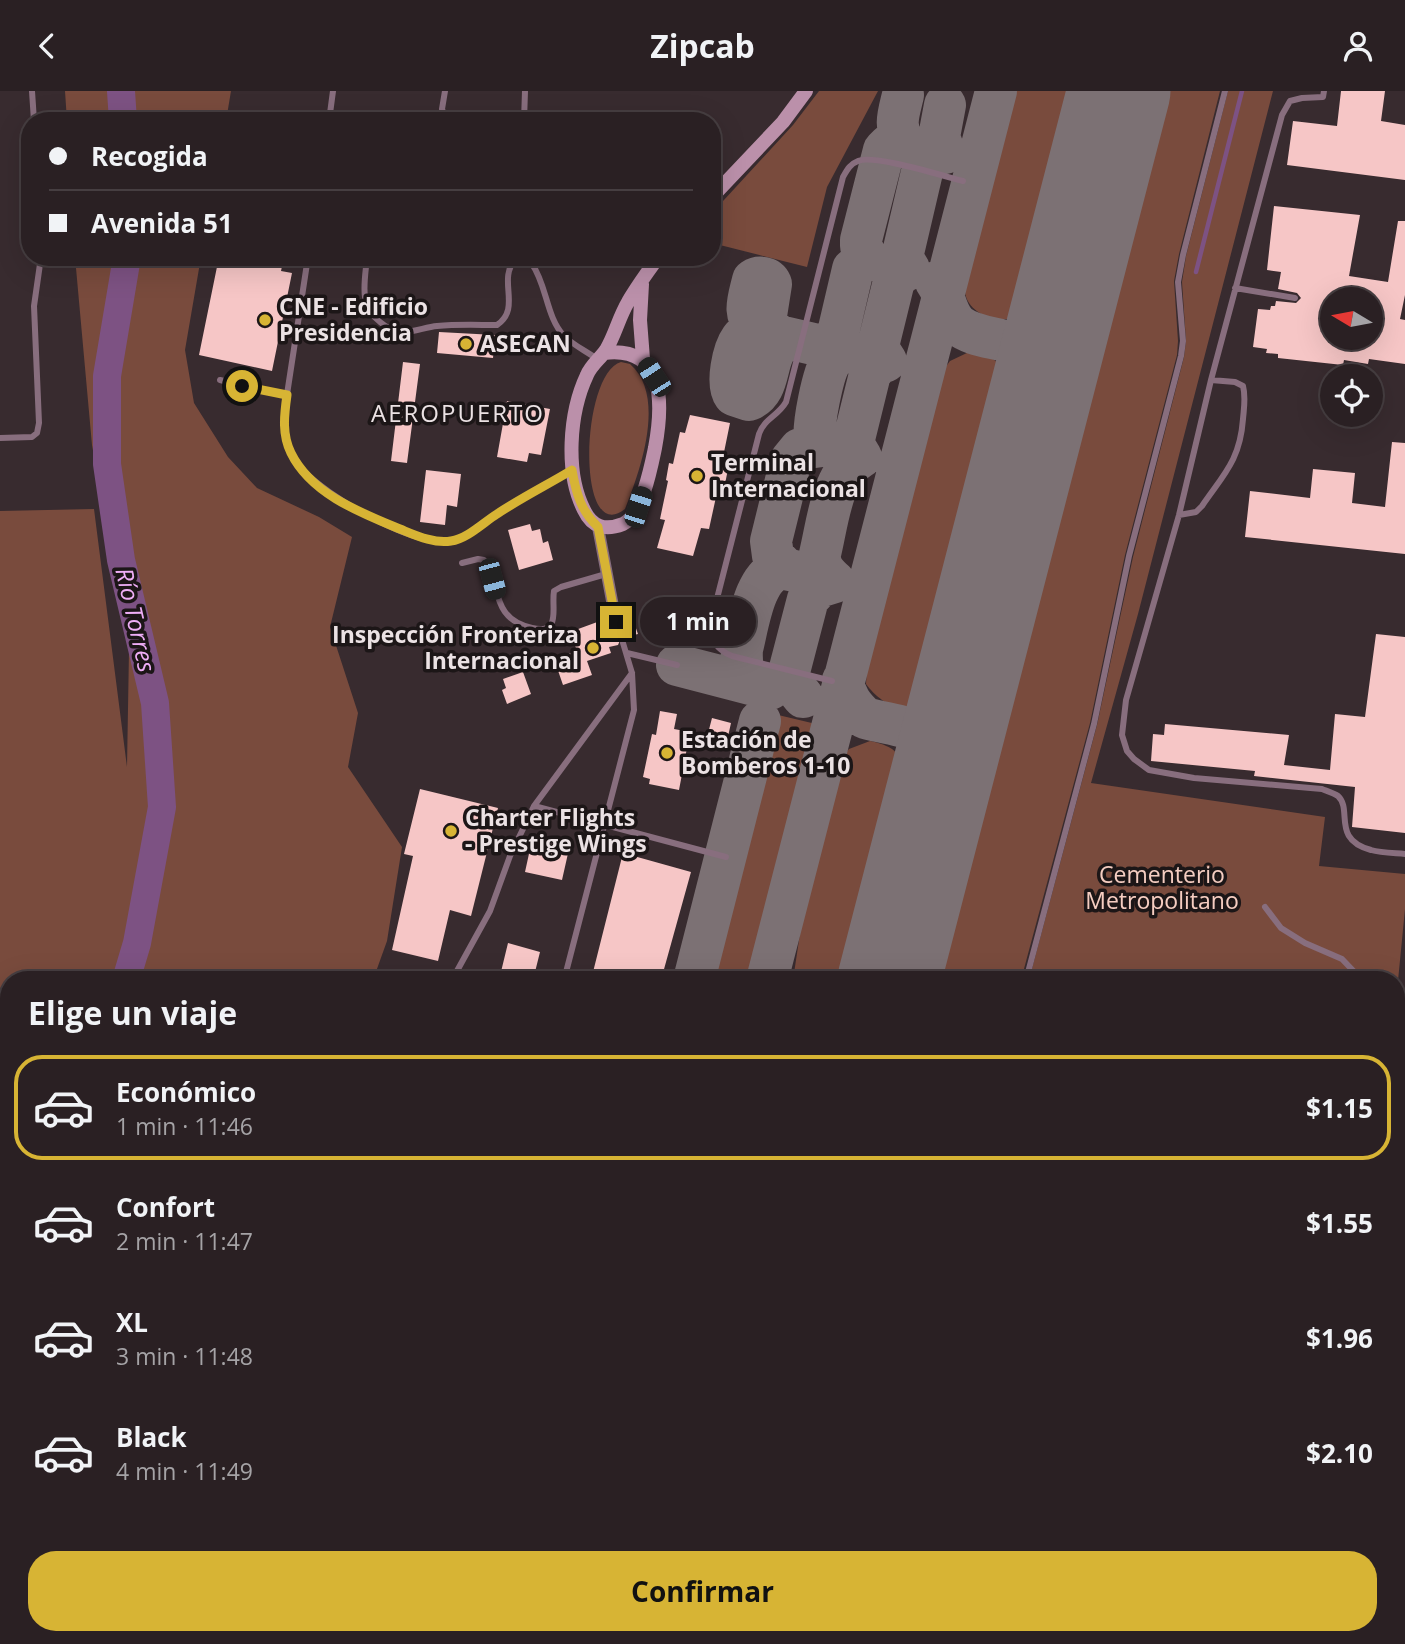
<!DOCTYPE html>
<html lang="es">
<head>
<meta charset="utf-8">
<style>
	:root { --surface:#2a2023; --page:#362d30; --text:#f1f3f6; --muted:#a5a3a6; --line:#463e41; --accent:#d7b434 }
	body { margin:0; font-family:"Open Sans",sans-serif; background:var(--page); color:var(--text); height:100vh; display:flex; flex-direction:column; font-size:26px; white-space:nowrap }
	* { box-sizing:border-box; margin:0 }
	p { font-size:23px; color:var(--muted) }
	.icon { flex:none; width:38px; height:38px; fill:none; stroke:currentColor; stroke-width:2; stroke-linecap:round; stroke-linejoin:round }
	.map { position:relative; flex:1; overflow:hidden }
	.side { position:absolute; left:0px; top:880px; width:1405px; height:674px; display:flex; flex-direction:column; background:var(--surface); border-radius:28px 28px 0 0; box-shadow:0 7px 28px #0002,0 0 0 2px var(--line) }
	.side>* { flex:none }
	.guide { position:absolute; left:21px; top:21px; width:700px; height:154px; border-radius:28px; box-shadow:0 7px 28px #0002,0 0 0 2px var(--line); display:grid; align-content:center; height:154px; padding:0 28px; background:var(--surface) }
	.needle { width:46px; rotate:280deg }
	.controls { position:absolute; left:1320px; top:196px; display:grid; gap:14px }
	.controls a { display:grid; place-items:center; width:63px; height:63px; border-radius:50%; background:var(--surface); box-shadow:0 7px 28px #0002,0 0 0 2px var(--line); font-size:35px }
	.end { position:absolute; width:32px; height:32px; margin:-16px; border:9px solid #d7b434; background:#111; box-shadow:0 0 0 4px #111 }
	.from { border-radius:50% }
	.bubble { position:absolute; height:49px; border-radius:24px; background:var(--surface); box-shadow:0 7px 28px #0002,0 0 0 2px var(--line); font-size:23px; font-weight:700; line-height:49px; text-align:center }
	.car { position:absolute; width:21px; height:42px; margin:-21px -10px; border-radius:9px; box-shadow:0 0 5px 2px #0007; background:linear-gradient(#222 24%,#8ab4d8 0 40%,#222 0 76%,#8ab4d8 0 86%,#222 0) }
	.guide b { display:flex; align-items:center; gap:24px; height:66px; font-size:26px }
	.guide b+b { border-top:2px solid var(--line) }
	.guide i { width:18px; height:18px; background:var(--text) }
	ul { padding:0; list-style:none }
	li { display:flex; align-items:center; gap:21px; height:105px; margin:0 14px 10px; padding:0 14px; border:4px solid transparent; border-radius:28px }
	li div { flex:1 }
	li b { display:block; font-size:26px }
	li em { font-style:normal; font-weight:700 }
	li.current { border-color:var(--accent) }
	li>.icon { width:63px; height:63px; stroke-width:1.5 }
	h2 { padding:0 28px; font-size:32px; line-height:84px }
	.cta { display:flex; gap:14px; margin-top:auto; padding:14px 28px }
	.cta a { flex:1; height:80px; border-radius:28px; background:var(--accent); color:#111; font-size:28px; font-weight:700; line-height:80px; text-align:center }
	header { display:flex; justify-content:space-between; align-items:center; height:91px; padding:0 28px; background:var(--surface); font-size:32px; font-weight:700 }
	.map>svg:first-child { display:block }
	.green { fill:#794b3d }
	.lines { fill:none; stroke-linecap:round; stroke-linejoin:round }
	.stream { stroke:#7d5283; stroke-width:4.5 }
	.river { stroke:#7d5283; stroke-width:28 }
	.taxiway { stroke:#7c7174; stroke-width:42 }
	.runway { stroke:#7c7174; stroke-width:103 }
	.building { fill:#f6c6c6; fill-rule:evenodd }
	.lane { stroke:#886e7e; stroke-width:6 }
	.street { stroke:#886e7e; stroke-width:12 }
	.secondary { stroke:#bb90aa; stroke-width:14 }
	.route { stroke:#d7b434; stroke-width:9 }
	.poi-dot { fill:#d7b434; stroke:#1c1617; stroke-width:2.5 }
	.labels { text-anchor:middle; stroke-width:7; stroke-linejoin:round; paint-order:stroke }
	.poi-label { font-size:23px; font-weight:bold; fill:#ebe2e4; stroke:#1c1617; text-anchor:start }
	.park-label { font-size:23px; fill:#f5cdc1; stroke:#1c1617 }
	.neighbourhood-label { font-size:24px; letter-spacing:2px; fill:#ebe2e4; stroke:#1c1617 }
	.water-label { font-size:24px; font-style:italic; fill:#efaef7; stroke:#1c1617 }
</style>
</head>
<body>
<header><svg class="icon" aria-label="back" viewBox="0 0 24 24"><path d="M15 5l-7 7 7 7"/></svg>Zipcab<svg class="icon" aria-label="person" viewBox="0 0 24 24"><circle cx="12" cy="8" r="4"/><path d="M4 21q1-7 8-7t8 7"/></svg></header>
<div class="map">
<svg width="1405" height="1553" viewBox="0 0 1405 1553">
	<rect width="100%" height="100%" fill="#382b2f"/>
	<!-- green -->
	<path class="green" d="M 65,0 L 231,0 L 226,30 L 67,30 Z
		M 819,0 L 878,0 L 827,96 L 807,176 L 712,152 L 712,122 L 793,34 Z
		M 1010,0 L 1085,0 L 1032,205 C 1027,212 1022,222 1014,226 C 996,234 967,221 965,201 C 964,196 967,189 968,184 L 963,182 Z
		M 1154,0 L 1220,0 L 1179,163 L 1174,190 L 1178,250 L 1177,264 L 1125,464 L 1090,632 L 1021,889 L 922,889 Z
		M 1228,0 L 1273,0 L 1138,523 L 1091,692 L 1325,726 L 1319,775 L 1405,783 L 1405,818 L 1397,900 L 1396,889 L 1029,889 L 1097,634 L 1133,466 L 1184,266 L 1186,250 L 1182,191 L 1186,165 Z
		M 75,166 L 201,166 L 185,259 L 194,312 L 228,366 L 257,397 L 319,426 L 352,446 L 330,536 L 358,622 L 348,676 L 402,756 L 387,850 L 373,889 L 9,889 L 9,1545 L 191,1545 L 190,1553 L 0,1553 L 0,420 L 94,418 L 127,676 L 129,559 L 92,354 Z
		M 969,261 C 999,265 1003,273 1007,302 L 930,596 C 927,601 924,607 920,611 C 901,627 877,608 866,593 L 867,576 L 942,281 L 950,270 Z
		M 621,271 L 630,273 C 667,305 640,380 625,418 C 576,457 580,283 621,271 Z
		M 774,623 L 816,633 L 749,889 L 706,889 Z
		M 870,650 C 903,657 903,668 902,699 L 853,889 L 793,889 L 807,796 L 841,667 L 849,658 Z
		M 1397,1128 L 1405,1129 L 1405,1553 L 1029,1553 L 1032,1545 L 1396,1545 Z
		M 615,1545 L 685,1545 L 683,1553 L 613,1553 Z
		M 752,1545 L 816,1545 L 819,1553 L 749,1553 Z
		M 858,1545 L 1024,1545 L 1021,1553 L 856,1553 Z"/>
	<g class="lines">
		<!-- stream -->
		<path class="stream" d="M 1196,181 L 1242,0"/>
		<!-- river -->
		<path class="river" d="M 121,0 L 123,30
			M 126,889 L 137,852 L 162,716 L 155,612 L 121,469 L 107,373 L 107,285 L 127,166
			M 0,1338 L 9,1304"/>
		<!-- taxiway -->
		<path class="taxiway" d="M 936,191 C 946,204 945,223 958,234 C 980,252 1020,243 1037,270 C 1040,276 1042,284 1044,291
			M 757,240 C 742,222 748,210 753,189 C 759,185 768,186 771,193 L 765,231 L 778,245
			M 787,248 C 761,261 775,298 749,309 L 734,304 C 726,293 733,259 741,248 C 745,243 751,242 757,240 L 865,265
			M 1021,255 L 1044,249 L 1059,234
			M 786,478 L 773,465 L 771,450 L 791,369 L 800,358 L 822,355 L 815,349 C 812,336 823,282 831,270 C 834,265 839,263 844,260 L 838,248 L 838,242 L 853,178 L 862,171 L 868,169 L 861,155 L 861,149 L 884,59 L 889,54 L 904,51 C 893,36 899,21 903,4
			M 677,574 L 770,598
			M 843,589 C 845,606 853,616 865,627 C 906,638 930,633 944,678
			M 755,594 C 743,584 741,574 742,558 C 748,536 754,481 782,478 C 791,478 800,482 809,484
			M 803,606 L 791,591 L 789,581 L 808,508 L 819,496 L 835,491 C 826,483 819,476 820,463 C 828,431 831,383 861,366 L 855,356 L 854,348 L 870,283 L 878,273 L 886,270 L 879,259 L 879,251 L 894,190 L 901,182 L 909,178 L 903,168 L 903,162 L 922,81 C 926,67 932,64 945,62 L 939,46 L 945,14
			M 923,642 L 943,636 L 959,619
			M 694,889 L 760,630
			M 767,889 L 996,0
			M 524,1553 L 526,1545
			M 594,1553 L 596,1545
			M 842,1553 L 844,1545"/>
		<!-- runway -->
		<path class="runway" d="M 889,889 L 1119,0
			M 718,1553 L 720,1545"/>
	</g>
	<!-- building -->
	<path class="building" d="M 1341,0 L 1385,0 L 1381,30 L 1405,34 L 1405,89 L 1287,74 L 1293,30 L 1337,35 Z
		M 1274,115 L 1360,124 L 1349,185 L 1388,191 L 1398,130 L 1405,130 L 1405,204 L 1400,228 L 1405,229 L 1405,273 L 1369,268 L 1368,273 L 1344,269 L 1343,274 L 1278,267 L 1278,263 L 1266,262 L 1267,258 L 1253,256 L 1258,218 L 1270,219 L 1271,215 L 1275,215 L 1276,210 L 1296,212 L 1301,207 L 1297,202 L 1278,198 L 1281,181 L 1267,179 ZM 1332,208 L 1370,208 L 1370,247 L 1332,247 Z
		M 219,166 L 246,171 L 247,166 L 284,166 L 281,180 L 292,182 L 272,280 L 199,264 Z
		M 439,241 L 495,244 L 493,267 L 437,262 Z
		M 403,271 L 420,273 L 407,372 L 391,370 Z
		M 507,310 L 550,318 L 541,364 L 529,362 L 527,371 L 497,366 Z
		M 690,324 L 730,332 L 722,371 L 729,373 L 722,408 L 716,406 L 709,438 L 701,437 L 693,465 L 657,457 L 665,429 L 660,428 L 668,390 L 666,389 L 669,372 L 673,373 L 680,341 L 685,342 Z
		M 1392,351 L 1405,352 L 1405,463 L 1245,446 L 1250,400 L 1310,407 L 1313,378 L 1355,382 L 1352,412 L 1385,416 Z
		M 426,379 L 461,383 L 457,416 L 447,414 L 445,434 L 420,431 Z
		M 530,433 L 532,440 L 540,438 L 543,452 L 548,450 L 553,469 L 519,479 L 508,439 Z
		M 632,526 L 638,543 L 621,547 L 618,554 L 609,556 L 611,562 L 587,570 L 592,584 L 563,594 L 554,568 L 577,560 L 570,541 L 600,530 L 602,536 L 608,534 L 612,539 L 618,539 L 624,535 L 624,528 Z
		M 1376,543 L 1405,546 L 1405,742 L 1352,736 L 1355,696 L 1254,685 L 1255,680 L 1151,670 L 1153,643 L 1164,644 L 1165,633 L 1289,644 L 1284,674 L 1330,679 L 1335,623 L 1365,626 Z
		M 523,581 L 531,603 L 507,613 L 502,599 L 506,597 L 503,588 Z
		M 660,620 L 677,623 L 674,638 L 690,641 L 679,699 L 649,693 L 650,688 L 643,686 L 652,643 L 656,644 Z
		M 712,627 L 731,632 L 725,659 L 705,654 Z
		M 420,698 L 498,717 L 471,825 L 450,819 L 438,870 L 392,859 L 413,765 L 404,763 Z
		M 532,749 L 569,758 L 562,789 L 525,781 Z
		M 623,762 L 691,781 L 661,889 L 591,889 Z
		M 508,852 L 540,861 L 533,889 L 499,889 Z"/>
	<g class="lines">
		<!-- lane -->
		<path class="lane" d="M 32,0 L 34,30
			M 445,0 L 442,18 L 446,30
			M 1324,0 L 1323,6 L 1302,7 L 1290,10 L 1282,24 L 1211,289 L 1179,424 L 1126,609 L 1122,644 L 1127,660 L 1134,668 L 1149,679 L 1194,687 L 1322,698 C 1327,700 1334,702 1338,705 C 1353,719 1331,748 1371,759 C 1381,762 1394,762 1405,763
			M 329,30 L 333,0
			M 524,30 L 525,0
			M 293,166 L 307,171
			M 308,166 L 284,323 C 284,343 288,361 301,377 C 324,404 423,463 457,449 C 472,443 485,430 498,422 C 522,407 547,393 572,379
			M 367,166 C 365,191 358,214 380,231 C 386,236 392,240 400,241 C 413,242 425,236 437,235 C 457,233 478,234 497,234 C 522,217 497,189 515,169 L 532,173 C 547,194 546,226 564,245 C 573,254 586,260 597,268
			M 1235,197 L 1295,207
			M 220,289 L 287,305
			M 0,347 L 32,346 L 37,342 L 39,332 L 34,215 L 41,166
			M 1179,424 L 1196,421 L 1202,415 C 1224,383 1240,369 1243,328 C 1244,316 1246,306 1243,295 L 1235,291 L 1211,289
			M 462,472 L 478,468 L 484,469 C 502,493 489,527 532,537 C 562,544 551,517 554,500 L 561,496 L 606,483
			M 627,562 L 677,574
			M 832,590 L 732,565 C 715,558 711,548 711,531 L 759,343 C 764,328 778,325 786,311 L 843,86 C 847,79 850,73 858,70 C 873,63 943,85 963,90
			M 534,715 L 726,766
			M 1265,816 L 1281,837 L 1305,852 L 1342,868 L 1362,889
			M 452,889 L 490,820 L 510,765 L 534,715 L 632,582
			M 564,889 L 634,619 L 632,582 L 623,552
			M 1026,889 L 1094,633 L 1129,465 L 1181,265 L 1183,250 L 1178,191 L 1183,164 L 1225,0
			M 1396,1155 L 1405,1157
			M 1396,1377 L 1405,1372
			M 266,1553 L 268,1545
			M 389,1553 L 391,1545
			M 1026,1553 L 1028,1545
			M 1161,1553 L 1170,1545"/>
		<!-- street -->
		<path class="street" d="M 598,436 L 616,531"/>
		<!-- secondary -->
		<path class="secondary" d="M 712,106 L 783,31 L 806,0
			M 642,193 L 640,229 L 643,268
			M 604,262 C 666,254 663,314 655,357 C 651,376 642,424 623,433 C 605,440 592,436 584,419 C 565,382 569,322 587,284 C 591,274 600,268 606,259 C 615,244 619,226 628,211 C 637,195 648,181 658,166"/>
	</g>
	<g class="lines">
		<!-- route -->
		<path class="route" d="M 242,295 L 287,304 C 284,325 282,344 291,362 C 311,403 361,422 400,438 C 415,444 434,453 451,450 C 467,448 484,431 497,423 C 521,407 547,394 572,379 C 576,402 581,420 598,436 L 616,531"/>
	</g>
	<!-- markers -->
	<g class="poi-dot">
		<circle cx="265" cy="229" r="7"/>
		<circle cx="466" cy="253" r="7"/>
		<circle cx="697" cy="385" r="7"/>
		<circle cx="593" cy="557" r="7"/>
		<circle cx="667" cy="662" r="7"/>
		<circle cx="451" cy="740" r="7"/>
	</g>
	<g class="labels">
		<!-- poi labels -->
		<g class="poi-label">
			<text x="279" y="224">CNE - Edificio<tspan x="279" dy="26">Presidencia</tspan></text>
			<text x="480" y="261">ASECAN</text>
			<text x="711" y="380">Terminal<tspan x="711" dy="26">Internacional</tspan></text>
			<text x="579" y="552" text-anchor="end">Inspección Fronteriza<tspan x="579" dy="26">Internacional</tspan></text>
			<text x="681" y="657">Estación de<tspan x="681" dy="26">Bomberos 1-10</tspan></text>
			<text x="465" y="735">Charter Flights<tspan x="465" dy="26">- Prestige Wings</tspan></text>
		</g>
		<!-- park labels -->
		<g class="park-label">
			<text x="1162" y="792">Cementerio<tspan x="1162" dy="26">Metropolitano</tspan></text>
		</g>
		<!-- neighbourhood labels -->
		<g class="neighbourhood-label">
			<text x="458" y="331">AEROPUERTO</text>
		</g>
		<!-- water labels -->
		<g class="water-label">
			<text transform="translate(135 529) rotate(77)" y="8">Río Torres</text>
		</g>
	</g>
</svg>
<div class="controls">
<a><svg class="needle" viewBox="-14 -14 28 28"><path d="M0-13l5 13h-10z" fill="#e53935"/><path d="M0 13l5-13h-10z" fill="#a5a3a6"/></svg></a>
<a><svg class="icon" aria-label="locate" viewBox="0 0 24 24"><circle cx="12" cy="12" r="6"/><path d="M12 2v4M12 18v4M2 12h4M18 12h4"/></svg></a>
</div>
<i class="end from" style="left:242px;top:295px"></i>
<i class="end" style="left:616px;top:531px"></i>
<div class="bubble" style="left:640px;top:506px;width:116px">1 min</div>
<i class="car" style="left:654px;top:286px;rotate:327deg"></i>
<i class="car" style="left:638px;top:416px;rotate:18deg"></i>
<i class="car" style="left:492px;top:488px;rotate:165deg"></i>
<div class="guide">
<b><i class="from"></i>Recogida</b>
<b><i></i>Avenida 51</b>
</div>
<section class="side">
<h2>Elige un viaje</h2>
<ul>
<li class="current"><svg class="icon" aria-label="car" viewBox="0 0 24 24"><path d="M5 17H2v-5l4-1 3-4h7l3 4 3 1v5h-3M9 17h6M6 11h13"/><circle cx="7" cy="17" r="2"/><circle cx="17" cy="17" r="2"/></svg><div><b>Económico</b><p>1 min · 11:46</p></div><em>$1.15</em></li>
<li><svg class="icon" aria-label="car" viewBox="0 0 24 24"><path d="M5 17H2v-5l4-1 3-4h7l3 4 3 1v5h-3M9 17h6M6 11h13"/><circle cx="7" cy="17" r="2"/><circle cx="17" cy="17" r="2"/></svg><div><b>Confort</b><p>2 min · 11:47</p></div><em>$1.55</em></li>
<li><svg class="icon" aria-label="car" viewBox="0 0 24 24"><path d="M5 17H2v-5l4-1 3-4h7l3 4 3 1v5h-3M9 17h6M6 11h13"/><circle cx="7" cy="17" r="2"/><circle cx="17" cy="17" r="2"/></svg><div><b>XL</b><p>3 min · 11:48</p></div><em>$1.96</em></li>
<li><svg class="icon" aria-label="car" viewBox="0 0 24 24"><path d="M5 17H2v-5l4-1 3-4h7l3 4 3 1v5h-3M9 17h6M6 11h13"/><circle cx="7" cy="17" r="2"/><circle cx="17" cy="17" r="2"/></svg><div><b>Black</b><p>4 min · 11:49</p></div><em>$2.10</em></li>
</ul>
<div class="cta"><a>Confirmar</a></div>
</section>
</div>
</body>
</html>
